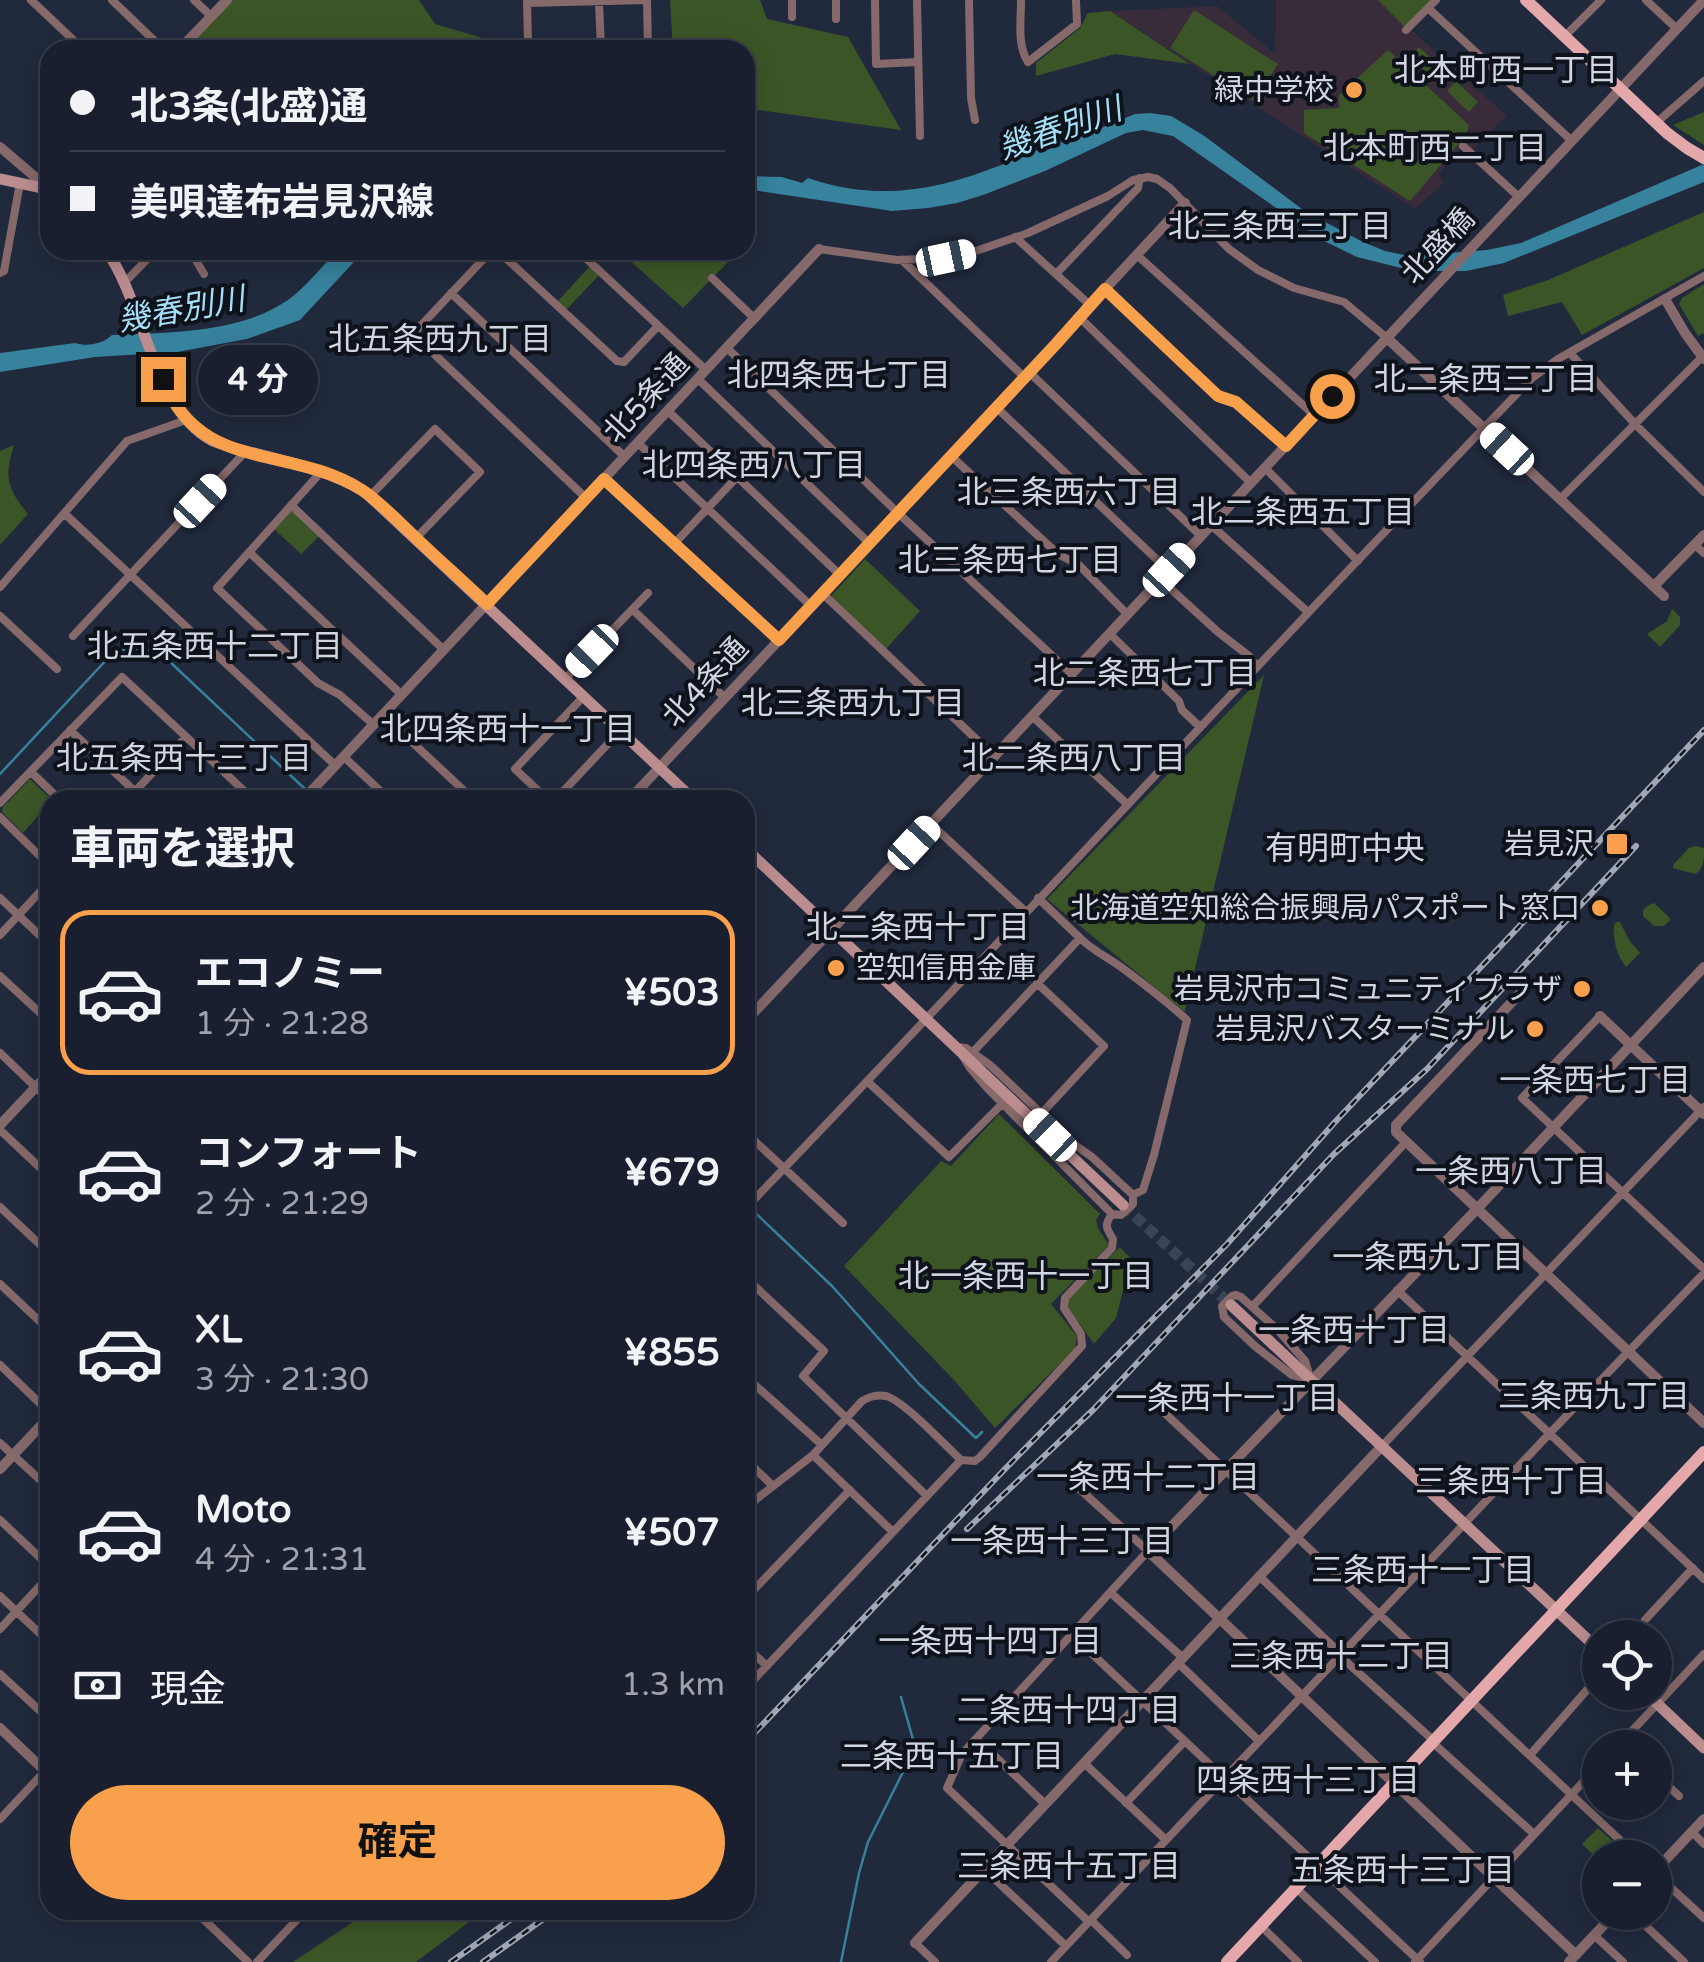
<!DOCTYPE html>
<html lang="ja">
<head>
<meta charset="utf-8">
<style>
	:root { --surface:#191f2e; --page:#262c3a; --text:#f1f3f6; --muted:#9fa2aa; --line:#373d4a; --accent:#f8a04b }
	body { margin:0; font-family:"Varela Round","Noto Sans JP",sans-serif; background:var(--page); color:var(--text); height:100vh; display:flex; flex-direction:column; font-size:38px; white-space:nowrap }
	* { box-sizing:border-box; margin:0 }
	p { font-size:32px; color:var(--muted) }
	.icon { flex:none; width:55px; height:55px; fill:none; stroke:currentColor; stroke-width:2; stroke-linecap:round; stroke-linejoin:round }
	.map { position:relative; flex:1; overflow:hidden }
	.side { position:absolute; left:40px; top:790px; width:715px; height:1130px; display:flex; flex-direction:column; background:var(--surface); border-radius:30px; box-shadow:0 5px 25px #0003,0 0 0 2px var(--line) }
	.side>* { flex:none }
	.top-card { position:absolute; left:40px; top:40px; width:715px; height:220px; border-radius:30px; box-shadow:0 5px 25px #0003,0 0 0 2px var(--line); display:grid; align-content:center; height:220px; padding:0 30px; background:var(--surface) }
	.controls { position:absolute; left:1582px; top:1620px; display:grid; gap:20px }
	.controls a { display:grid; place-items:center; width:90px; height:90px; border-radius:50%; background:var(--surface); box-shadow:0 5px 25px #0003,0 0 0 2px var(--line); font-size:50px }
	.end { position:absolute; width:45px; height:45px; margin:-22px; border:12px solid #f8a04b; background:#111; box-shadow:0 0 0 5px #111 }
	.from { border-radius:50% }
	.bubble { position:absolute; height:70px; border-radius:35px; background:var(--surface); box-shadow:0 5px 25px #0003,0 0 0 2px var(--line); font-size:32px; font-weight:700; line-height:70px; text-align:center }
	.car { position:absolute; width:30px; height:60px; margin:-30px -15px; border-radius:12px; box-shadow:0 0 8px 2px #0007; background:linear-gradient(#fff 24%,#345 0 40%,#fff 0 76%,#345 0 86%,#fff 0) }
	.top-card b { display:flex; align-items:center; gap:35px; height:95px; font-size:38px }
	.top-card b+b { border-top:2px solid var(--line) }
	.top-card i { width:25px; height:25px; background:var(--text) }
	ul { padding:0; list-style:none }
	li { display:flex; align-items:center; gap:30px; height:165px; margin:0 20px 15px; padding:0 10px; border:5px solid transparent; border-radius:30px }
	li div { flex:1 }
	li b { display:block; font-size:38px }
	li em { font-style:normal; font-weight:700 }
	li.on { border-color:var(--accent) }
	li>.icon { width:90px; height:90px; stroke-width:1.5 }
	h2 { padding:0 30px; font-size:45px; line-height:120px }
	.pay { display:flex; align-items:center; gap:25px; height:110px; padding:0 30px; font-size:38px }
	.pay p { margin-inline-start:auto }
	.button { display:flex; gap:20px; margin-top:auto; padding:20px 30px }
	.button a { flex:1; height:115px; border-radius:60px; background:var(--accent); color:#111; font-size:40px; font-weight:700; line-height:115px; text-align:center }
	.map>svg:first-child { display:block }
	.education { fill:#382c3a }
	.green { fill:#3c5527 }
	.water { fill:#37829d }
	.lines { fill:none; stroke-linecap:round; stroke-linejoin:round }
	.stream { stroke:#37829d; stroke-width:2.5 }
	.secondary-tunnel { stroke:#3b4356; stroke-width:11; stroke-dasharray:11 5.5; stroke-linecap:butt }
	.minor { stroke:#86696a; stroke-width:8 }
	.tertiary { stroke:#86696a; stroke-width:10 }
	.secondary { stroke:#bb8d8f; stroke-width:11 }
	.primary { stroke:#e4a8ab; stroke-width:12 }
	.rail-casing { stroke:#a1a7b6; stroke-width:6 }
	.rail { stroke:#0e121b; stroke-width:2.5; stroke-dasharray:8; stroke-linecap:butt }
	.route { stroke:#f8a04b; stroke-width:12 }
	.poi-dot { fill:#f8a04b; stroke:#0e121b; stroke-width:4 }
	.labels { text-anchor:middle; stroke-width:8; stroke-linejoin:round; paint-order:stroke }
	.poi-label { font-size:30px; fill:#d1d6e3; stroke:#0e121b; text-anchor:end }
	.street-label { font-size:30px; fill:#d1d6e3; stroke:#0e121b }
	.neighbourhood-label { font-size:32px; fill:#d1d6e3; stroke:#0e121b }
	.water-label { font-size:32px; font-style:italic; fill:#a4dff6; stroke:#0e121b }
</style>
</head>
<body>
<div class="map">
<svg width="1704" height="1962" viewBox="0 0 1704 1962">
	<rect width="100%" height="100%" fill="#21293d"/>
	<!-- education -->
	<path class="education" d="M 1276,0 L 1378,0 L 1507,116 L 1473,149 L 1465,142 L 1438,174 L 1444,183 L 1415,209 L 1110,11 L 1217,6 L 1275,54 Z"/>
	<!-- green -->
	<path class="green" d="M 233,0 L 419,0 L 435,24 L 524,50 L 182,50 Z
		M 670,0 L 760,0 L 767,19 L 848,37 L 901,130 L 745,108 L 745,50 L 673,50 Z
		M 1378,0 L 1431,0 L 1405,27 Z
		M 1194,10 L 1278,64 L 1254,101 L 1170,48 Z
		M 1110,11 L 1190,64 L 1115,54 L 1036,76 L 1036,63 L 1080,28 L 1088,13 Z
		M 1419,47 L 1442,68 L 1432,78 L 1410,57 Z
		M 1388,50 L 1469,125 L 1466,135 L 1410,201 L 1304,133 L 1304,110 L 1339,108 L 1339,95 Z
		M 1456,81 L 1478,102 L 1469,112 L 1447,91 Z
		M 1704,112 L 1704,145 L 1673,125 Z
		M 1704,212 L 1704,268 L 1582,335 L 1562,302 L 1508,316 L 1503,295 L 1548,280 Z
		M 618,250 L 725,250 L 722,254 L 729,261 L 683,308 Z
		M 591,265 L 600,274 L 566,310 L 557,302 Z
		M 1704,284 L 1704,333 L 1698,336 L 1679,304 L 1682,298 Z
		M 14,445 C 4,478 7,488 28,514 L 0,545 L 0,451 Z
		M 291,507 L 321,534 L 301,554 L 273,528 Z
		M 865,559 L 920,611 L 886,649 L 830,597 Z
		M 1672,609 L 1680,617 L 1680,625 L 1660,647 L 1647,634 L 1667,621 Z
		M 1264,675 L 1185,1011 L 1185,1012 L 1047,899 Z
		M 30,779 L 52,800 L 23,833 L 2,812 L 3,807 Z
		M 1696,846 L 1704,848 C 1704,860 1704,869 1695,874 L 1673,868 L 1673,865 L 1689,848 Z
		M 1654,903 L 1669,917 L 1670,920 L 1664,926 L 1654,926 L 1643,916 L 1643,910 L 1649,905 Z
		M 1616,922 L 1620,922 L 1629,940 L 1640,953 L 1626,967 C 1616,954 1613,940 1614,925 Z
		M 999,1114 L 1100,1214 L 1096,1220 L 1098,1228 L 1109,1245 L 1051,1304 L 1077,1336 L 1075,1349 L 995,1428 L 954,1380 L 844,1266 L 941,1161 L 951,1166 Z
		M 1120,1247 L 1131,1259 L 1116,1318 L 1094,1344 L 1069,1309 L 1067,1302 L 1071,1294 Z
		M 1598,1828 L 1630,1857 L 1600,1858 L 1600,1861 L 1582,1844 Z
		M 371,1910 L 485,1910 L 416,1962 L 293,1962 Z"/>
	<!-- water -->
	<path class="water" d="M 1150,113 L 1171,116 L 1203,135 L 1306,212 L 1363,242 L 1385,251 L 1409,256 L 1487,250 L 1521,243 L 1704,164 L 1704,182 L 1504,263 L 1466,271 L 1433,271 L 1405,269 L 1357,257 L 1322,240 L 1173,136 L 1143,130 L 1126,133 L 1045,171 L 983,195 L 957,203 L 928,208 L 892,211 L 745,189 L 745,176 L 782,177 L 802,183 L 808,178 C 910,213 986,171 1078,133 L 1086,134 L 1135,114 Z
		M 338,250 L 365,250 L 300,320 L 247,339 L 177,352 L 95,357 L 0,372 L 0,353 L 75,343 C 88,347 102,344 112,335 C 169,332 238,334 288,300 C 306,287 322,266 338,250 Z"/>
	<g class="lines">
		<!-- stream -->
		<path class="stream" d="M 0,774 L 109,657 C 130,643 149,648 169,661 L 305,789
			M 745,1203 L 832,1286 L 919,1384 L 976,1438 L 982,1432
			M 841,1962 L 859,1873 L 868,1842 L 904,1770 L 914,1743 L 901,1697"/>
		<!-- secondary-tunnel -->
		<path class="secondary-tunnel" d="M 1123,1205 L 1231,1305"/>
		<!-- minor -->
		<path class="minor" d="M 31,0 L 84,50
			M 112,0 L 164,50
			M 194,0 L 211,16
			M 527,0 L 528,42 L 554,50
			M 647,0 L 648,50
			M 792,0 L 792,17
			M 836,0 L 836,19
			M 875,0 L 876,64 L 918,62
			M 917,0 L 920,136
			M 969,0 L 971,98 L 975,120
			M 1021,0 C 1021,20 1017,46 1028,62 L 1077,24 L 1076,0
			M 1436,0 L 1428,8 L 1572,141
			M 1646,0 L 1677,29
			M 599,1 L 601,50
			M 527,3 L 647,0
			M 1406,30 L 1428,8
			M 1565,36 L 1601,0
			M 1656,123 L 1704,81
			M 1463,146 L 1519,197
			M 1015,237 L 1090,305
			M 819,249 L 897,260 L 946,258 L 967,254 L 1028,233 L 1108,196 L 1133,180 L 1148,177 L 1157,179 L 1170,188 L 1229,249 L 1258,270 L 1294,288 L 1344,302 L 1387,338
			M 190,250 L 204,274
			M 492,250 L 413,334 L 586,498
			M 497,250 L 617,361 L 624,362 L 658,326
			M 577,250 L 706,370
			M 1137,255 L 1314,415
			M 902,260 L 1025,378
			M 0,273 L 4,271 L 20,183
			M 1056,274 L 1138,188 L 1140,178
			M 712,278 L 755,319
			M 125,282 L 156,250
			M 1105,289 L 1218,396 L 1236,403 L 1285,446
			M 451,293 L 625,457
			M 1079,317 L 1251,483
			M 727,348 L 898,513 L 1072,674
			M 1570,353 L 1636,425 L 1704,492
			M 1030,373 L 1201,536
			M 698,379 L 869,543
			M 997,408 L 1169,571
			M 668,411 L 839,574
			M 638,443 L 810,605
			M 951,456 L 1058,554 L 1079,565 L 1128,615
			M 1265,468 L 1358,561
			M 321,472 L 217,588 L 318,683 L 340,695 L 374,725
			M 604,479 L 779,640
			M 370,496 L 435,429 L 480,472 L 416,538
			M 1560,499 L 1702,357
			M 291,505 L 444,650
			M 65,514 L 336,766
			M 1211,525 L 1308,612
			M 674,544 L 737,477
			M 1695,545 L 1704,553
			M 249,552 L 402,695
			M 1161,580 L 1218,632 L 1249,656 L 1257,666
			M 0,587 L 127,441 L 186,420
			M 822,593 L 994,756
			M 633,610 L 725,698
			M 0,616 L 57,669
			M 1110,634 L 1179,701 L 1182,710 L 1200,727
			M 73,636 L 246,451
			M 566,678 L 648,593
			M 383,715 L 474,800
			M 1032,716 L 1127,804
			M 70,730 L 144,800
			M 344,757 L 390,800
			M 31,772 L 60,800
			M 127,800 L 186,737
			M 548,800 L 515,769 L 584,696
			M 555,800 L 620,731
			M 0,803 L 122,677 L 254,800
			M 0,817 L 50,866
			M 931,824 L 1026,912
			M 0,898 L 50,945
			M 0,935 L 50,881
			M 1080,938 C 1092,950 1107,957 1121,967 C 1144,984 1166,1001 1187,1020 L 1154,1155 L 1143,1190 L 1133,1195
			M 0,976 L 50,1022
			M 1037,983 L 1104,1046 L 1042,1113
			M 1600,1016 L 1522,1098 L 1704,1269
			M 957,1047 L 966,1048 L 990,1065 L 1075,1145 L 1092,1157 L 1133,1195 L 1133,1204 L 1121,1215 L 1112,1214 L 987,1088 L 970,1068 Z
			M 973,1052 L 1080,938 L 1038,898
			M 0,1053 L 50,1101
			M 867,1081 L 949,1157 L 1003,1103
			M 0,1130 L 50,1177
			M 745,1132 L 843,1223
			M 0,1207 L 50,1254
			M 745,1209 C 1010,934 1267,652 1532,378 L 1558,359 L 1704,276
			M 745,1277 L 824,1351 L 803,1376 L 927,1496
			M 0,1284 L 50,1331
			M 1397,1290 L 1704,1579
			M 1236,1295 L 1241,1297 L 1277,1329 L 1305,1361 L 1311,1380 L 1292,1375 L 1256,1347 L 1224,1317 L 1222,1306 L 1232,1296 Z
			M 1252,1307 L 1406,1142
			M 0,1365 L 50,1413
			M 745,1376 L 822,1445
			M 1154,1403 L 1639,1858
			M 0,1443 L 50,1489
			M 1382,1446 L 1704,1107
			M 813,1455 L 893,1532
			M 745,1459 L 773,1486
			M 1075,1485 L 1148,1551 L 962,1754 L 947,1788 L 1089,1922
			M 745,1508 L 813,1455 L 862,1401 C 870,1397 876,1394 886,1396 C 904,1401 945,1445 961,1460 L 975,1461 L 980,1457 L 1082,1346 L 1081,1334 L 1064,1308 L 1065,1298 L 1112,1248 L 1113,1239 C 1106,1228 1104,1225 1112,1214
			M 0,1520 L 50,1567
			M 1259,1576 L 1341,1654
			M 1111,1593 L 1183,1658
			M 0,1596 L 50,1643
			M 745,1599 L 850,1490
			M 1645,1620 L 1693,1568
			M 0,1629 L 50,1575
			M 1072,1635 L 1420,1962
			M 745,1646 L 767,1666
			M 1340,1656 L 1434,1741
			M 1178,1663 L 1259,1741
			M 0,1674 L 50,1720
			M 745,1689 L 961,1460
			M 977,1739 L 1045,1804
			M 1432,1742 L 1534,1834
			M 1616,1748 L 1704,1654
			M 1530,1755 L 1600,1675
			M 1084,1763 L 1166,1840
			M 1655,1774 L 1679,1796
			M 1126,1803 L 1184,1742
			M 0,1819 L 45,1771 L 50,1775
			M 1692,1832 L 1704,1844
			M 984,1869 L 1066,1946
			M 1655,1873 L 1704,1918
			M 1296,1888 L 1375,1962
			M 194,1910 L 248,1962
			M 1631,1912 L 1684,1962
			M 1091,1920 L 1127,1955
			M 1261,1926 L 1298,1962
			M 1594,1935 L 1623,1962
			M 915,1943 L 935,1962
			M 257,1962 L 306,1910
			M 1051,1962 L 1550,1433 L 1704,1273
			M 1415,1962 L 1600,1764"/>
		<!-- tertiary -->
		<path class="tertiary" d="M 179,50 L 227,0
			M 0,147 L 48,188
			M 1665,299 L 1685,333 L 1704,359
			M 1387,338 L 1664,596
			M 1654,586 L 1704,535
			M 303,800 L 819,249
			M 629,800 L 1056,345 L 1079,317 L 1185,203
			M 1526,987 L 1396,1125 L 1396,1132 L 1704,1423
			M 1600,1016 L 1704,1114
			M 745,1022 L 1704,0
			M 0,1125 L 50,1072
			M 0,1469 L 50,1416
			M 0,1728 L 45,1771 L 50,1766
			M 1655,1871 L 1704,1819
			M 915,1943 L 1382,1446
			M 1576,1955 L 1148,1551 L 1476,1210 L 1704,967
			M 1569,1962 L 1616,1912"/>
		<!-- secondary -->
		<path class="secondary" d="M 0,179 L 47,189 L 50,191
			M 106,250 C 145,304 153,411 213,441 C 227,447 243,450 258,454 C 296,464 332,472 365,492 L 694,800
			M 745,848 L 1123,1205
			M 1231,1305 L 1600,1651
			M 1645,1692 L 1704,1748"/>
		<!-- primary -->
		<path class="primary" d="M 1526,0 L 1667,133 L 1687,148 L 1704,158
			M 1227,1962 L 1704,1452"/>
		<!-- rail casing -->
		<g class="rail-casing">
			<path id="rail" d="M 967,1529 L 1093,1410 L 1334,1154 L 1427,1069 L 1636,846
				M 745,1743 L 1004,1470 L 1227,1244 L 1335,1122 L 1704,730
				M 451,1962 L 524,1910
				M 483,1962 L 556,1910"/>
		</g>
		<!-- rail -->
		<use href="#rail" class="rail"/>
	</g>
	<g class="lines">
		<!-- route -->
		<path class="route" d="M 163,379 C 199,474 290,444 362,490 C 381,503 397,520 414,536 C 438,559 463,581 487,604 L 604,479 L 779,640 L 1056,344 L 1105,289 L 1218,396 L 1236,402 L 1286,446 L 1332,396"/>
	</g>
	<!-- markers -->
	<g class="poi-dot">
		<circle cx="1354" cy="90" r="10"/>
		<rect x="1605" y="832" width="24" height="24" rx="5"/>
		<circle cx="1600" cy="908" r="10"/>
		<circle cx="836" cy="968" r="10"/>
		<circle cx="1582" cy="989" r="10"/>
		<circle cx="1535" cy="1029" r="10"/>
	</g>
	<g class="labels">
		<!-- poi labels -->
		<g class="poi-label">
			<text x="1334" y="100">緑中学校</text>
			<text x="1594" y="854">岩見沢</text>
			<text x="1580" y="918">北海道空知総合振興局パスポート窓口</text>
			<text x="856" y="978" text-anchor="start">空知信用金庫</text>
			<text x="1562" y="999">岩見沢市コミュニティプラザ</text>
			<text x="1515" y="1039">岩見沢バスターミナル</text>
		</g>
		<!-- street labels -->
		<g class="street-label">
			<text transform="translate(1438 246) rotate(-47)" y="10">北盛橋</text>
			<text transform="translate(646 398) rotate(-47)" y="10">北5条通</text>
			<text transform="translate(705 682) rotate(-47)" y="10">北4条通</text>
		</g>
		<!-- neighbourhood labels -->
		<g class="neighbourhood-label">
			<text x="1506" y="81">北本町西一丁目</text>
			<text x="1435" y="159">北本町西二丁目</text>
			<text x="1280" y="237">北三条西三丁目</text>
			<text x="440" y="350">北五条西九丁目</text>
			<text x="839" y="386">北四条西七丁目</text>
			<text x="1486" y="390">北二条西三丁目</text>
			<text x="754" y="476">北四条西八丁目</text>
			<text x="1069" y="503">北三条西六丁目</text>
			<text x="1303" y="523">北二条西五丁目</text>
			<text x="1010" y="571">北三条西七丁目</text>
			<text x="215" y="657">北五条西十二丁目</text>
			<text x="1145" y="684">北二条西七丁目</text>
			<text x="853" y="714">北三条西九丁目</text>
			<text x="508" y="740">北四条西十一丁目</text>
			<text x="184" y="769">北五条西十三丁目</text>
			<text x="1074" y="769">北二条西八丁目</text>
			<text x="1345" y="859">有明町中央</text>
			<text x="918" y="938">北二条西十丁目</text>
			<text x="1595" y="1091">一条西七丁目</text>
			<text x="1511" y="1182">一条西八丁目</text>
			<text x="1428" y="1268">一条西九丁目</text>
			<text x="1026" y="1287">北一条西十一丁目</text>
			<text x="1354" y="1341">一条西十丁目</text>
			<text x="1594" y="1407">三条西九丁目</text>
			<text x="1227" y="1409">一条西十一丁目</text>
			<text x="1148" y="1488">一条西十二丁目</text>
			<text x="1511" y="1492">三条西十丁目</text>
			<text x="1062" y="1552">一条西十三丁目</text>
			<text x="1423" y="1581">三条西十一丁目</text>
			<text x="990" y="1652">一条西十四丁目</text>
			<text x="1341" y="1667">三条西十二丁目</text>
			<text x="1069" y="1721">二条西十四丁目</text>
			<text x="952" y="1767">二条西十五丁目</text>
			<text x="1308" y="1791">四条西十三丁目</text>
			<text x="1069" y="1877">三条西十五丁目</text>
			<text x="1403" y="1881">五条西十三丁目</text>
		</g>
		<!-- water labels -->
		<g class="water-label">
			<text transform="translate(1060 128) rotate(-19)" y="11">幾春別川</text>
			<text transform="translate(181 309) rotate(-10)" y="11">幾春別川</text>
		</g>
	</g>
</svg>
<div class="controls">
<a><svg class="icon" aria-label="locate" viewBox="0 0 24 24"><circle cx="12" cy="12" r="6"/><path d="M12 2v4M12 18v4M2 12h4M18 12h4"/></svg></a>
<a>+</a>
<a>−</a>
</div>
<i class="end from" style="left:1332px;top:396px"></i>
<i class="end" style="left:163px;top:379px"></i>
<div class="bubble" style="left:198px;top:345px;width:120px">4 分</div>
<i class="car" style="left:946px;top:258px;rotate:78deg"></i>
<i class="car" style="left:1507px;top:449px;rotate:313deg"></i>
<i class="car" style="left:200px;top:501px;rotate:43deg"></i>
<i class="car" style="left:1169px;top:570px;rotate:43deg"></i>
<i class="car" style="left:592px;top:651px;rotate:224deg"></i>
<i class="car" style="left:914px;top:843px;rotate:43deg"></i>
<i class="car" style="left:1050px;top:1135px;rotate:314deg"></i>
<div class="top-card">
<b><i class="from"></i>北3条(北盛)通</b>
<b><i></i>美唄達布岩見沢線</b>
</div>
<section class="side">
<h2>車両を選択</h2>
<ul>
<li class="on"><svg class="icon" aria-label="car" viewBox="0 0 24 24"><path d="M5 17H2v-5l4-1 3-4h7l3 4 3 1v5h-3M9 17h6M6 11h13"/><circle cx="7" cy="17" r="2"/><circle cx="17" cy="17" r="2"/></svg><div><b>エコノミー</b><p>1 分 · 21:28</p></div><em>¥503</em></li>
<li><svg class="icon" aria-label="car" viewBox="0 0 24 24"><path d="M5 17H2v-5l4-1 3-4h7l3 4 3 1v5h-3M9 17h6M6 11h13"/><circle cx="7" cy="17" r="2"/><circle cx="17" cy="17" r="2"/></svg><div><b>コンフォート</b><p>2 分 · 21:29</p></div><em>¥679</em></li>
<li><svg class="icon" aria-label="car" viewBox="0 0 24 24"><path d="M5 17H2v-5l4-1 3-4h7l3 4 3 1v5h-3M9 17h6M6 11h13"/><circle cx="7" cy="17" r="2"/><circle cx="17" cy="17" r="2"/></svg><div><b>XL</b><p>3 分 · 21:30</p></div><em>¥855</em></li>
<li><svg class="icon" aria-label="car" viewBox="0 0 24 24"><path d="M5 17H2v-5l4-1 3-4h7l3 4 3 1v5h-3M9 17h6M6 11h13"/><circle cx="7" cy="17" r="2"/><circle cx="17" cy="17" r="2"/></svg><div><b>Moto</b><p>4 分 · 21:31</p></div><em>¥507</em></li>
</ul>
<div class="pay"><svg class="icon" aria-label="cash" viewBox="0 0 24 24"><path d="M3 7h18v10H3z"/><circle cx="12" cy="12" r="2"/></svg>現金<p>1.3 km</p></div>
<div class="button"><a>確定</a></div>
</section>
</div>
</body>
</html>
